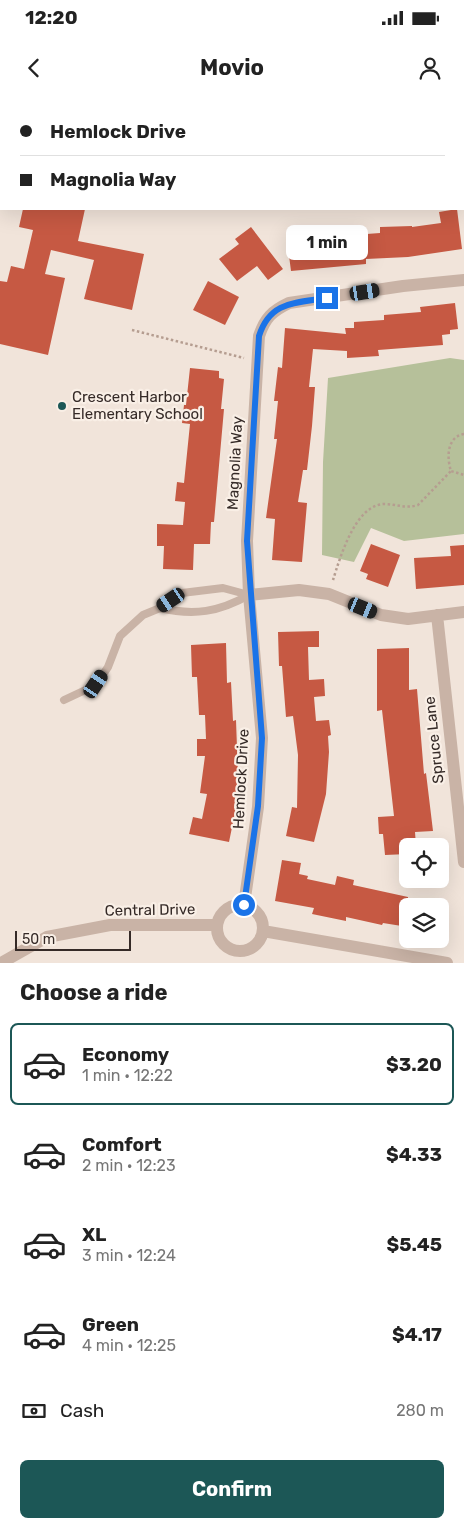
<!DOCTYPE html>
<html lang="en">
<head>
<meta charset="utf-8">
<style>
	:root { --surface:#fff; --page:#f6f6f6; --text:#222; --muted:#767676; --line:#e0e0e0; --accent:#1c5756 }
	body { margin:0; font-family:Rubik,sans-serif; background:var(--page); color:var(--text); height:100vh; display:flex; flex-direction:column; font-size:19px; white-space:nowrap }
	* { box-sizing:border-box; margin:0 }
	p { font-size:16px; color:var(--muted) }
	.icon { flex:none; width:28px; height:28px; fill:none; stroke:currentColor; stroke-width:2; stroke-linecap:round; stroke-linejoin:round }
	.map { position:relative; height:863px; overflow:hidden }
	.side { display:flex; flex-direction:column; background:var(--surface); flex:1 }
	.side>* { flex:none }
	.top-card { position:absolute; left:0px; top:0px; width:465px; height:110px; box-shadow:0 5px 20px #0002; display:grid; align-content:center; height:110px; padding:0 20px; background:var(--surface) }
	.controls { position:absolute; left:399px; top:738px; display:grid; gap:10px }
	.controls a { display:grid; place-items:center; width:50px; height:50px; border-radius:8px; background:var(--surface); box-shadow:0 5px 20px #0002; font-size:25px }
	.scale { position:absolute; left:15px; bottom:12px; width:116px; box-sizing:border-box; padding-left:5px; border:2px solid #352a27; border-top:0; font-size:14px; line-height:18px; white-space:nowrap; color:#352a27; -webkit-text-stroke:4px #f9efe6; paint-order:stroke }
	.end { position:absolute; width:22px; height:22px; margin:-11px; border:6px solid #1a73e8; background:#fff; box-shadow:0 0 0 2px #fff }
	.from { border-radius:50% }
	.bubble { position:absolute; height:35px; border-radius:8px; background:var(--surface); box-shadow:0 5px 20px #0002; font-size:16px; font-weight:700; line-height:35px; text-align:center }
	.car { position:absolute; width:15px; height:30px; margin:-15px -8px; border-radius:6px; box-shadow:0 0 4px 1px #0007; background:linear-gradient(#222 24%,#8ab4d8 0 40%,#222 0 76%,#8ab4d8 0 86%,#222 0) }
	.top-card b { display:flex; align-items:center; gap:18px; height:48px; font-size:19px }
	.top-card b+b { border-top:1px solid var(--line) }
	.top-card i { width:12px; height:12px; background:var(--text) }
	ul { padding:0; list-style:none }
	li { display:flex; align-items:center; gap:15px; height:82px; margin:0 10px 8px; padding:0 10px; border:2px solid transparent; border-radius:8px }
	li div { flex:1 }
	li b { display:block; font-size:19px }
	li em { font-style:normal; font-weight:700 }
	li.current { border-color:var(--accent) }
	li>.icon { width:45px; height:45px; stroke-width:1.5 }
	h2 { padding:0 20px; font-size:22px; line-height:60px }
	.pay { display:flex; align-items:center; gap:12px; height:55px; padding:0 20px; font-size:19px }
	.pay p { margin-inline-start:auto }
	.button { display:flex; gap:10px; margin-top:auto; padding:10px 20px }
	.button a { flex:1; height:58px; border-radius:8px; background:var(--accent); color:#fff; font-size:20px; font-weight:700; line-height:58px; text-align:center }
	.status { display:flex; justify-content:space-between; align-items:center; height:35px; padding:0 25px; background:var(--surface); direction:ltr }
	.status svg { height:14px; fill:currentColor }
	header { display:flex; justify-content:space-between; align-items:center; height:65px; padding:0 20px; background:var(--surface); font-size:22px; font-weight:700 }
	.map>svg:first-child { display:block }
	.green { fill:#b6c09a }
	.building { fill:#c65943 }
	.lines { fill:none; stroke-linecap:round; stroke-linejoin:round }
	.path { stroke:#b59d90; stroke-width:2.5; stroke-dasharray:2.5 2.5; stroke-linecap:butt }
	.lane { stroke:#c9b3a6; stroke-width:8 }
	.street { stroke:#c9b3a6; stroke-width:12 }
	.secondary { stroke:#9d8277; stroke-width:12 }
	.route { stroke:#1a73e8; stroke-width:6 }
	.poi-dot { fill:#1c5756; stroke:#f9efe6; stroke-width:2 }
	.labels { text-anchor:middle; stroke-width:4.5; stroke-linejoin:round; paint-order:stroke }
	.poi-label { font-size:15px; fill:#352a27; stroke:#f9efe6; text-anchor:start }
	.street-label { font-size:15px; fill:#352a27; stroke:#f9efe6 }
</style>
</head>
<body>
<div class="status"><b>12:20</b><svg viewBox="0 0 49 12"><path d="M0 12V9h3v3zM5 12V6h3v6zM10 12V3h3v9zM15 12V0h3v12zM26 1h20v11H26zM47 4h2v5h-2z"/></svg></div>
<header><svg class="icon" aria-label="back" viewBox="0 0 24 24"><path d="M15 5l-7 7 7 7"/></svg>Movio<svg class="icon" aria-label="person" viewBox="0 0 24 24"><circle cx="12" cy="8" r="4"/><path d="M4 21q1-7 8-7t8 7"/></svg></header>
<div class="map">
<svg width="464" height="863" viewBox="0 0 464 863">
	<rect width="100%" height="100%" fill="#f1e4da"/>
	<!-- green -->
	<path class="green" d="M 450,258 L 464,260 L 464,434 L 404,441 L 371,428 L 354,462 L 322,455 L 323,362 L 328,278 Z"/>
	<!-- building -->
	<path class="building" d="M 23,109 L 85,109 L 78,141 L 144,154 L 132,210 L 84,199 L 94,160 L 51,150 L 45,174 L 65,178 L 48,255 L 0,244 L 0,181 L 7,182 L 11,166 L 24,169 L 33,130 L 19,127 Z
		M 457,109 L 462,149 L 408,157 L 366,159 L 366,164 L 291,171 L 287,140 L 380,133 L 380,127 L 412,126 L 412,127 L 441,123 L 439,112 Z
		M 251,127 L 283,169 L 268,180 L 257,166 L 237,181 L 219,159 L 239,144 L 235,139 Z
		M 208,181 L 239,197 L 225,225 L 193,210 Z
		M 455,203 L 458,229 L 450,230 L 450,234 L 442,235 L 443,245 L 378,250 L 379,256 L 347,258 L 347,251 L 313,249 L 309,287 L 315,287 L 312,326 L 307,370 L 303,370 L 298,402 L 307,403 L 302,462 L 272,460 L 275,419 L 266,418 L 277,339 L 274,339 L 278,301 L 274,301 L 278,267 L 282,268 L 285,228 L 346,234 L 345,228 L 354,228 L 354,222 L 384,220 L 384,215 L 421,212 L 420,207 Z
		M 190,268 L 219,271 L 219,278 L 224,279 L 221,309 L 224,309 L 214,422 L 211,422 L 210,444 L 194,444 L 193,470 L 163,469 L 164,446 L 157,446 L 157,424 L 183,425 L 185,402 L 175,401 L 177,382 L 184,383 L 190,324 L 182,323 L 184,305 L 186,305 Z
		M 371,444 L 400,455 L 388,487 L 366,479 L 368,474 L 360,471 Z
		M 464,445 L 464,485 L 416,489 L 414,458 L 451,456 L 450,446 Z
		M 319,531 L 319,547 L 308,547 L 309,580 L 324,579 L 325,596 L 314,597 L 316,621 L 329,620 L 331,635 L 328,636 L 329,652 L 326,694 L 314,742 L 286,736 L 292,707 L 297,708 L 298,655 L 293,616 L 286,617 L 282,566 L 279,566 L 278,532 Z
		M 226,543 L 227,583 L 231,582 L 233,621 L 236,620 L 238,676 L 234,708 L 236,708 L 229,742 L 189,734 L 193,717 L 202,719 L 207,694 L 200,693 L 205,656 L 197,656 L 197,639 L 206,639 L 205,615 L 199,615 L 197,577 L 192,577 L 191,545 Z
		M 409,548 L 409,590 L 417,589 L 424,674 L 426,673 L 433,731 L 415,732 L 416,746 L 408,746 L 408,754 L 385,755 L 383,734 L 379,734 L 378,717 L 394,716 L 382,610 L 377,611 L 377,549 Z
		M 282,760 L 301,763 L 299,774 L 308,776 L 307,779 L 335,785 L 337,776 L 354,780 L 353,785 L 408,797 L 408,827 L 383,823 L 382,825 L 346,817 L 346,821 L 312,814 L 314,808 L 275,801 Z"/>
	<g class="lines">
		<!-- path -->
		<path class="path" d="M 132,230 L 244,258
			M 464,334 C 446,337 447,359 451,371 L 464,375
			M 333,480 C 340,458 355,405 384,404 C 396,404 406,409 418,405 L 451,371"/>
		<!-- lane -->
		<path class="lane" d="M 12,0 L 18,1
			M 74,1 L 76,0
			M 160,508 C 194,516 219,512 249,495
			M 64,600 L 96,585 L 108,567 L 120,536 L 143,515 L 160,508 L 182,493 L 223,488 L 249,495"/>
		<!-- street -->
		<path class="street" d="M 464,180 L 403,186 L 289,203 C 272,211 265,218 259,236 L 247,441 L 249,495 L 299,490 L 329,494 L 381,515 L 408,519 L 464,512
			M 437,515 L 464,762
			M217 828a23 23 0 1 1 46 0a23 23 0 1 1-46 0Z
			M 244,805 L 258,707 L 262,638 L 249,495
			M 263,831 L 447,863
			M 1,863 L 47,837 L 110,825 L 217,825"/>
		<!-- secondary -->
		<path class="secondary" d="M 202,0 L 208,1
			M 464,55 L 464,56"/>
	</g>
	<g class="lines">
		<!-- route -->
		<path class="route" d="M 244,805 L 258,706 L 262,638 L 247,441 L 259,236 C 270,201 295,203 327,198"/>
	</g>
	<!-- markers -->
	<circle class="poi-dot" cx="62" cy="306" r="5"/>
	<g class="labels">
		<!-- poi labels -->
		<g class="poi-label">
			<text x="72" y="302">Crescent Harbor<tspan x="72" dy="17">Elementary School</tspan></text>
		</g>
		<!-- street labels -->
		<g class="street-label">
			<text transform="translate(235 363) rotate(-87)" y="5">Magnolia Way</text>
			<text transform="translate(434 640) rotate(-96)" y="5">Spruce Lane</text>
			<text transform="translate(241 679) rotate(-87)" y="5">Hemlock Drive</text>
			<text transform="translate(150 810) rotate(-1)" y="5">Central Drive</text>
		</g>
	</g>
</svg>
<div class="controls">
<a><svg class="icon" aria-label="locate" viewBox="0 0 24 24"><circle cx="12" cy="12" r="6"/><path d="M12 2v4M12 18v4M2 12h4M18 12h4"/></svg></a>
<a><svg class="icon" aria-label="layers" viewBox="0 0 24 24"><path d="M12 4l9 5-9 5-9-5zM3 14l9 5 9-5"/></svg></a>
</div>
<div class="scale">50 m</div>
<i class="end from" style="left:244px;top:805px"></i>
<i class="end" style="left:327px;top:198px"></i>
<div class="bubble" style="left:286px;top:125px;width:82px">1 min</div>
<i class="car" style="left:365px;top:192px;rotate:81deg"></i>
<i class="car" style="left:171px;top:500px;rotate:236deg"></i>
<i class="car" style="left:363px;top:508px;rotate:112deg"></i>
<i class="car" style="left:96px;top:584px;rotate:34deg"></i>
<div class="top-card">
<b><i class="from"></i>Hemlock Drive</b>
<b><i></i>Magnolia Way</b>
</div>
</div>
<section class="side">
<h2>Choose a ride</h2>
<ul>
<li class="current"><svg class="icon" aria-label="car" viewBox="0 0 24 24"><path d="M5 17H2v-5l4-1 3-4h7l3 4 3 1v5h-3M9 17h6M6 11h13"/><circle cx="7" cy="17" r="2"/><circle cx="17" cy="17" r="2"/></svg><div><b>Economy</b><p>1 min · 12:22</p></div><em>$3.20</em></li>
<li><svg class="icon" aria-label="car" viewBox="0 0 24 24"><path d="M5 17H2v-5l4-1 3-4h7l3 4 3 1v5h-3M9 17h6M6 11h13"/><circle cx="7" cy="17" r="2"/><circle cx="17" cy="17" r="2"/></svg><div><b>Comfort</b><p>2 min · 12:23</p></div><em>$4.33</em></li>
<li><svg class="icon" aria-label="car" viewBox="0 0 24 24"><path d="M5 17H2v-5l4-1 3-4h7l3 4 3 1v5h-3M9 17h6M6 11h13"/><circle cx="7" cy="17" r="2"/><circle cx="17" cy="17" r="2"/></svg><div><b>XL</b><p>3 min · 12:24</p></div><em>$5.45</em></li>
<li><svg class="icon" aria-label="car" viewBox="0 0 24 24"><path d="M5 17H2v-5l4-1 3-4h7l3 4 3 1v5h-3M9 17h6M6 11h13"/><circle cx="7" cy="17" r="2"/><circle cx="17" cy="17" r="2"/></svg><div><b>Green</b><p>4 min · 12:25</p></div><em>$4.17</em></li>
</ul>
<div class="pay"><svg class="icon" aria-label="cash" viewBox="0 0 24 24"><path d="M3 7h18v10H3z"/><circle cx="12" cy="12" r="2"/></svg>Cash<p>280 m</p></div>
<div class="button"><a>Confirm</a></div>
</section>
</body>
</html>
